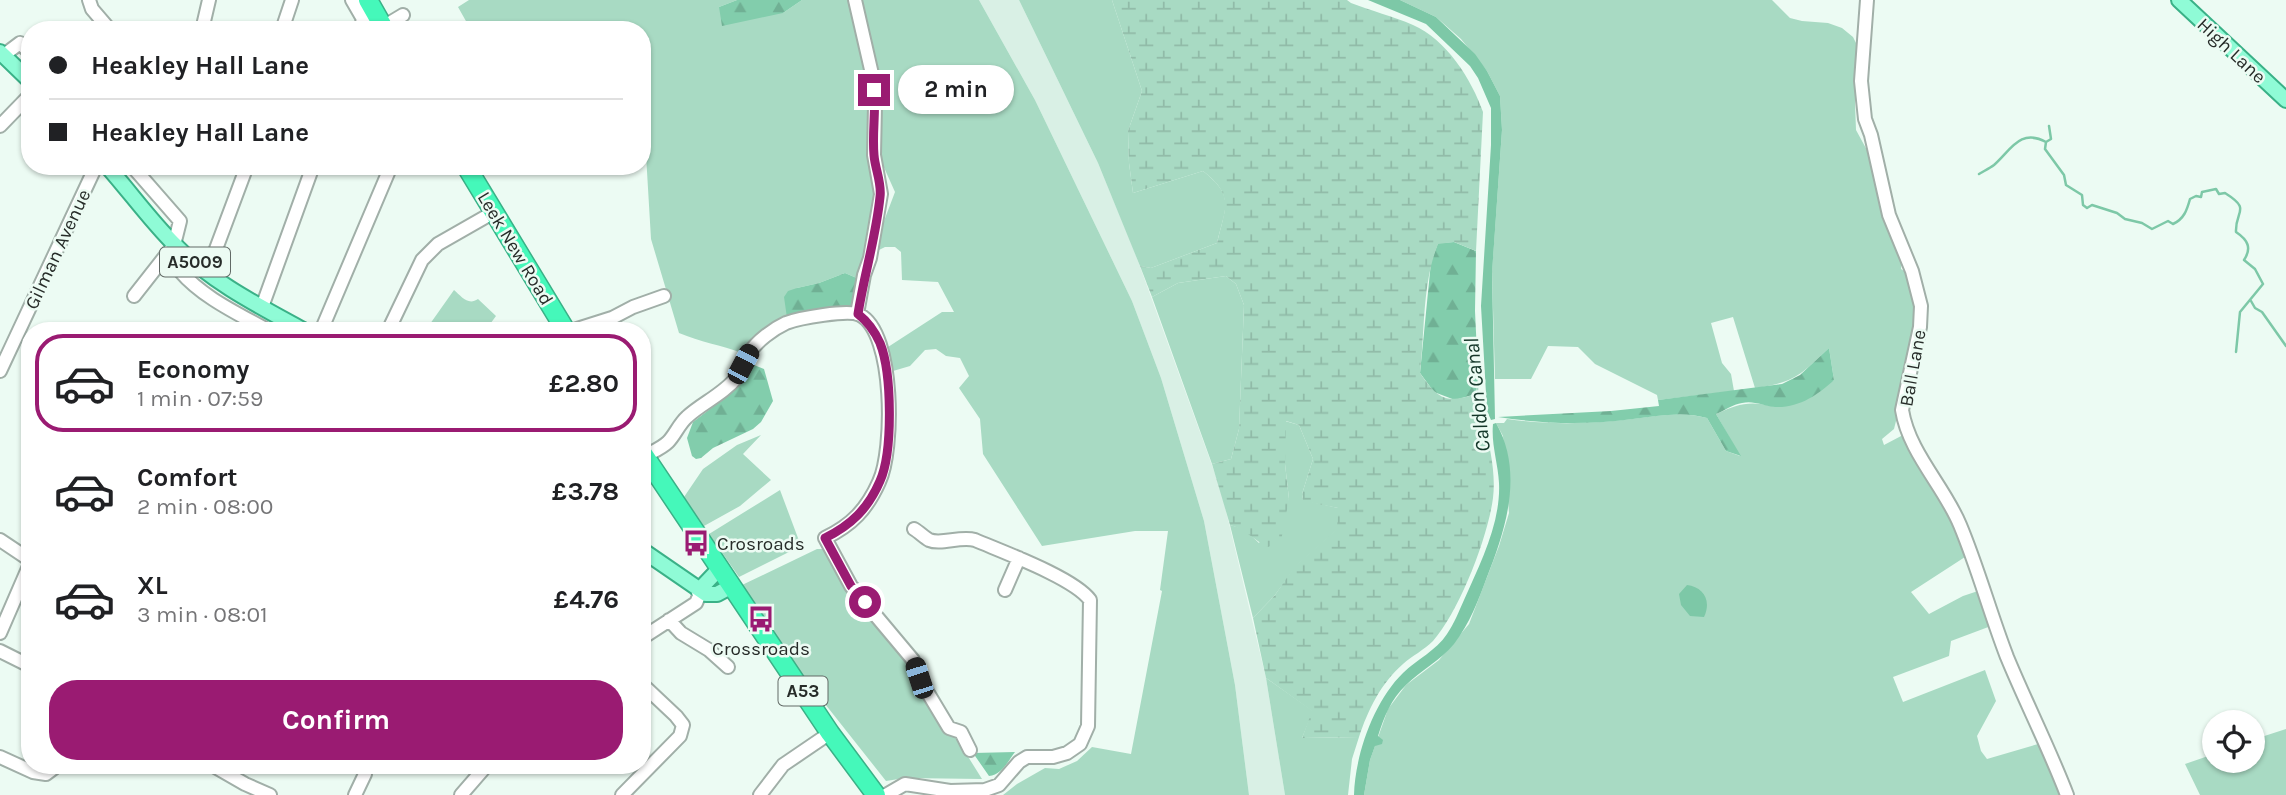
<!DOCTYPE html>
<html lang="en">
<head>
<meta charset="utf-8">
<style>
	:root { --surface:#fff; --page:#f6f6f6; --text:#202124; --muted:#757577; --line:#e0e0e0; --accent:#9a1b72 }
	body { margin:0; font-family:Karla,sans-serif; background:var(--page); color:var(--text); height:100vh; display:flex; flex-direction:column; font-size:26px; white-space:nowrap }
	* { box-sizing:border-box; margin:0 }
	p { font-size:23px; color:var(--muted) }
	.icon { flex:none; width:38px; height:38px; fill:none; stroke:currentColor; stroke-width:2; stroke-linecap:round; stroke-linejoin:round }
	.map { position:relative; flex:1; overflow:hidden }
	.sheet { position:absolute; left:21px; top:322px; width:630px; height:452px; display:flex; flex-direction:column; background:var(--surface); border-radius:28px; box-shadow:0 2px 5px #0004 }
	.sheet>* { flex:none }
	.guide { position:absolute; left:21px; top:21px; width:630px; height:154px; border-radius:28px; box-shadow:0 2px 5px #0004; display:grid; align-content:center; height:154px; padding:0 28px; background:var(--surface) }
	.controls { position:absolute; left:2202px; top:710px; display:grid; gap:14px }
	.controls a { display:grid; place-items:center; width:63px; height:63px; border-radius:50%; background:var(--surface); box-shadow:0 2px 5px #0004; font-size:35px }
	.end { position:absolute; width:32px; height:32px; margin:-16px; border:9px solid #9a1b72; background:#fff; box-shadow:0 0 0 4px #fff }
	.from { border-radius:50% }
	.bubble { position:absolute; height:49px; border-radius:24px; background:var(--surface); box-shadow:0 2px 5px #0004; font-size:23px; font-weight:700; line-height:49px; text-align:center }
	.car { position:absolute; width:21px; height:42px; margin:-21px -10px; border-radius:9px; box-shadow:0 0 5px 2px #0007; background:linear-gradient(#222 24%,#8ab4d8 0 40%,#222 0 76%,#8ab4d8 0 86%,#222 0) }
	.guide b { display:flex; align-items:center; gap:24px; height:66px; font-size:26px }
	.guide b+b { border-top:2px solid var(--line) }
	.guide i { width:18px; height:18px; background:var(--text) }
	ul { padding:12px 0 0; list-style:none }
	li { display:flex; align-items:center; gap:21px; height:98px; margin:0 14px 10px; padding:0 14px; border:4px solid transparent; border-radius:28px }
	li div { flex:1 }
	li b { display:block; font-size:26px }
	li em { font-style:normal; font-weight:700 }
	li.active { border-color:var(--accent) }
	li>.icon { width:63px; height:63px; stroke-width:1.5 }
	.cta { display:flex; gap:14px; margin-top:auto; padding:14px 28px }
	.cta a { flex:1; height:80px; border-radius:28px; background:var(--accent); color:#fff; font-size:28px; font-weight:700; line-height:80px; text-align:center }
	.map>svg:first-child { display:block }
	.built { fill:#d9f0e5 }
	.green { fill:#a8dac3 }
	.forest { fill:url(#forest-firs) }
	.wetland { fill:url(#wetland-marsh) }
	.water { fill:#7dc8a7 }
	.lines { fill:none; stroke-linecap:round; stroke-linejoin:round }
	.stream { stroke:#7dc8a7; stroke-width:2.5 }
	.minor-casing { stroke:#a1afa8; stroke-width:16 }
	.major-casing { stroke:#3ab187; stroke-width:18 }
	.highway-casing { stroke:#3ab187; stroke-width:21 }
	.minor { stroke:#fff; stroke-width:12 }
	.major { stroke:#8ffbd6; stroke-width:14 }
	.highway { stroke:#45f8ba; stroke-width:18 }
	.route { stroke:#9a1b72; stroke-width:9 }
	.labels { text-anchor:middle; stroke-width:5; stroke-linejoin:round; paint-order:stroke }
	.shield { fill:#ecfbf3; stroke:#626a66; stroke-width:2 }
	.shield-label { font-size:18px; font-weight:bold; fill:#272c29 }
	.street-label { font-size:19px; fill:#272c29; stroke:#ecfbf3 }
	.poi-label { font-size:19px; fill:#272c29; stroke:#ecfbf3; text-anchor:start }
	.water-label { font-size:21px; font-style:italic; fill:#133628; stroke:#ecfbf3 }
</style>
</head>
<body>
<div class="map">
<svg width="2286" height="795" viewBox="0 0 2286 795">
	<defs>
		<pattern id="forest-firs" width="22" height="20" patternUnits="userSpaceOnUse" patternTransform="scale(1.75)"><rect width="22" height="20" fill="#82cdac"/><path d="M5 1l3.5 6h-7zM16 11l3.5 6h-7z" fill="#70b094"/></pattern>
		<pattern id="wetland-marsh" width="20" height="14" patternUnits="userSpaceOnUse" patternTransform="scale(1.75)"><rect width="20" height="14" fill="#a8dac3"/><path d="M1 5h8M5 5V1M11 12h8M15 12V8" fill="none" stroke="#91bba8"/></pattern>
	</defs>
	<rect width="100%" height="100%" fill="#ecfbf3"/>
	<!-- built -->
	<path class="built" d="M 979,0 L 1019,0 L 1098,163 L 1134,250 L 1221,490 L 1266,678 L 1285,795 L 1249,795 L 1235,685 L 1204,521 L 1161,378 L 1132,301 L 1035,100 Z"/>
	<!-- green -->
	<path class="green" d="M 469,0 L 737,0 L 719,7 L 783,13 L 802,0 L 851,0 C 865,69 881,139 874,210 C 872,233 864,257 859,279 L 845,273 L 819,283 L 797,288 L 787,318 L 768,325 L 742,353 C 721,345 700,342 679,333 L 651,239 L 642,87 L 642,30 L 471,30 L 458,7 Z
		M 861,0 L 979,0 L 1035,100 L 1132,301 L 1161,378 L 1204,521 L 1235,685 L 1249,795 L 1003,795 L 1017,784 L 1045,768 L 1059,769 L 1077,761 L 1092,747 L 1131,754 L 1162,591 L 1160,590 L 1168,531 L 1135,531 L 1042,546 L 983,454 L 980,419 L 959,388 L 969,376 L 960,358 L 946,356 L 936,349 L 925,350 L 910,366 L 893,371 L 888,347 L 942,312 L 954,312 L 938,282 L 902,280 L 901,252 L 895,247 L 885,247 L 875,252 L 884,221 L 895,192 L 882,163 L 881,91 Z
		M 1019,0 L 1112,0 L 1142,91 L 1128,131 L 1129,163 L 1133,193 L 1203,171 C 1236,197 1225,207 1217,243 L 1151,268 L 1140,266 L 1098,163 Z
		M 1400,0 L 1772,0 L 1790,18 L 1802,21 L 1828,23 L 1842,28 L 1853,37 L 1858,47 L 1855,103 L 1856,130 L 1868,152 L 1883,220 L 1902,257 L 1901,269 C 1933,288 1903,390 1896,421 L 1894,429 L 1882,439 L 1884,445 L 1903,435 L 1950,520 L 1965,557 L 1911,592 L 1929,614 L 1963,596 L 1978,591 L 1991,626 L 1951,641 L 1949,656 L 1893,677 L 1903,702 L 1985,670 L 1996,701 L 1977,736 L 1981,751 L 1987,759 L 2038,744 L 2056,776 L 2062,795 L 1364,795 L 1370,760 L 1388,709 L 1406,685 L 1439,660 L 1469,624 L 1499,546 L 1509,513 L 1503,436 L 1496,423 L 1504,423 L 1507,419 C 1547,425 1592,424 1632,419 C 1657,416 1682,411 1707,418 L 1726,451 L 1740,456 L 1716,414 C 1739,404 1749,400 1775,407 L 1834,380 L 1829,348 C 1800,375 1796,382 1755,388 L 1733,317 L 1711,323 L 1722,363 L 1731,374 L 1734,391 L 1658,400 L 1657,395 L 1595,364 L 1578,347 L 1548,346 L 1531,379 L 1495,379 L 1492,272 L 1502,130 L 1500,96 L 1487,71 L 1461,39 L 1436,17 Z
		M 1226,276 L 1236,284 L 1244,305 L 1239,429 L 1231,459 L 1212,464 L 1152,297 L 1178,283 Z
		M 454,290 C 461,296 468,306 478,299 L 496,316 L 485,331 L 425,331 Z
		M 1285,421 L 1299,425 L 1313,459 L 1302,494 L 1303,500 L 1338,508 L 1338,529 L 1296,566 L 1275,595 L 1253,618 L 1230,525 L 1244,529 L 1259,543 L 1289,499 L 1285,464 Z
		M 761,435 L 743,454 L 771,480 L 740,506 L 704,526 L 684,497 L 703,469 L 737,445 Z
		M 780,490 L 801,546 L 739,577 L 709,534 Z
		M 817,549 L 825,549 L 911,661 L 945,729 L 957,739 L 982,779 L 905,778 L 886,781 L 795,666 L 742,585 Z
		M 1266,678 L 1313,711 L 1302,738 L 1359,737 L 1352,759 L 1348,795 L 1285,795 Z
		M 2286,729 L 2286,795 L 2200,795 L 2185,764 L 2214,754 L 2214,761 L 2252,761 L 2252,740 Z"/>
	<!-- forest -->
	<path class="forest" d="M 737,0 L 802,0 L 783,13 L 722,26 L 719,7 Z
		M 1454,242 L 1476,251 L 1475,311 L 1478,375 L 1476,394 L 1455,400 L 1434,392 L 1420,373 L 1431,262 L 1438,243 Z
		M 845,273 L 859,279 L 856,301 L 849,308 L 787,318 L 784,297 L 788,291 L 797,288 L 819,283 Z
		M 1829,348 L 1834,380 C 1818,395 1799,408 1775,407 C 1764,406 1753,400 1742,403 C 1733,404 1724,411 1716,414 L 1741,456 L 1726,451 L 1707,418 C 1683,411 1658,416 1633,419 C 1589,425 1542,424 1498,417 L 1611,411 L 1659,406 L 1658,400 L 1782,384 L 1800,375 Z
		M 754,365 L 764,369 L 773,401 L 761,422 L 753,429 L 713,448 L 701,458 L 696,459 L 692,456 L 687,438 L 693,422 L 727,396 L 745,377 Z
		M 1015,752 C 1008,761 1002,775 989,776 L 973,753 Z"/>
	<!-- wetland -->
	<path class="wetland" d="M 1112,0 L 1347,0 L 1351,3 C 1371,11 1393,16 1413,25 C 1446,39 1472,80 1483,112 L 1476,251 L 1454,242 L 1438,244 C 1422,284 1425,330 1420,373 C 1438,399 1445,404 1476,394 L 1478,375 L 1479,417 L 1484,423 C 1490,447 1496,473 1493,498 C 1488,537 1459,612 1433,641 C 1424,650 1412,656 1403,664 C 1381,683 1368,710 1359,737 L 1302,738 L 1312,711 L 1266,678 L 1253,618 L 1275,595 L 1295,566 L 1337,529 L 1338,508 L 1303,501 L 1302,494 L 1313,459 L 1299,425 L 1286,421 L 1285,464 L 1289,499 L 1281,541 L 1268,547 C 1253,540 1247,530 1230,525 L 1212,464 L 1231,459 L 1239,429 L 1244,305 L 1236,284 L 1226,276 L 1178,283 L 1152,297 L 1140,266 L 1151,268 L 1217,243 C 1225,208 1235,196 1203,171 L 1133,193 L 1129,163 L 1128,131 L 1142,91 Z"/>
	<!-- water -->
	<path class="water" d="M 1368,0 L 1400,0 L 1436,17 L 1475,54 L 1487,71 L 1500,96 L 1502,130 L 1492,273 L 1495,419 L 1491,420 L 1487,411 L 1481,306 L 1491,145 L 1491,108 L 1478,78 L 1470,66 L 1426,24 Z
		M 1496,423 C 1524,472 1506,529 1487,577 C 1478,601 1470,623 1454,644 C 1440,661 1421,670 1406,685 C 1391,699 1384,717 1378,736 L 1383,740 L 1382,744 L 1375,746 L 1370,760 L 1364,795 L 1354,795 C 1355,755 1374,701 1403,673 C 1417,659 1436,651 1447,634 C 1454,624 1459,611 1464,600 C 1480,564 1501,523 1499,483 C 1498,463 1491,444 1493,424 Z
		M 1687,585 C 1703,587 1712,600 1704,617 L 1690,616 L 1681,605 L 1679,594 Z"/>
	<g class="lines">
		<!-- stream -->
		<path class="stream" d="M 2049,126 L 2051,139 L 2046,142 L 2045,149 L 2064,175 L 2066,185 L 2082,195 L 2083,205 L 2087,208 L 2092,205 L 2117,213 L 2125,219 L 2142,223 L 2152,229 L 2168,221 L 2173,224 C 2184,219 2187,210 2190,199 L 2196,196 L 2201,197 L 2202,192 L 2216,189 L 2219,194 L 2225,193 C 2252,210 2235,210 2236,232 C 2248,240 2252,248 2244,260 L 2255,269 L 2263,284 L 2240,312 L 2236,352
			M 1979,174 C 1984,171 1990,168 1994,165 C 2011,150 2020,128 2046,142
			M 2251,301 L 2255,308 L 2262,312 L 2286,346"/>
		<!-- minor casing -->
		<g class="minor-casing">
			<path id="minor" d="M 89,0 L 92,9 L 110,30
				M 352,0 L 363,19
				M 855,0 L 872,74 L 875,105 L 874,155 L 881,194 L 870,258 L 864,275 L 857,314
				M 1867,0 L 1861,81 L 1865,119 L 1871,135 L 1889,215 L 1912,271 L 1921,306 L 1920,327 L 1902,410 C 1909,453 1944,486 1960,525 C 1978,568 1990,613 2007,657 C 2026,703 2049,748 2067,795
				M 383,27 L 403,15
				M 202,30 L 209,0
				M 282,30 L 292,0
				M 360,30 L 363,19 L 374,10
				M 4,55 L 20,43 L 30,53
				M 0,126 L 30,95
				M 132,166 L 180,221 L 174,245 L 134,296
				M 190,258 L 180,271 C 203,298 239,314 269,331
				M 207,273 L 247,166
				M 262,307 L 313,166
				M 321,331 L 391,166
				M 388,331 L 422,260 L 438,244 L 494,212
				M 571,331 L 612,318 L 633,307 L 664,296
				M 0,371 L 96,166
				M 645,456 C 652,452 662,448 668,442 C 675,435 679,424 687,417 C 702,403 724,394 737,377 C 742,370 745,361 749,353 C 757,341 773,329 786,323 C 799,318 849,309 860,315 C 895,333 894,451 879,482 C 867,509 852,525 825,538 L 851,586 L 913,660 L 919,678 L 949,728 L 961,732 L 970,750
				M 0,540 L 30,560
				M 1005,590 L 1019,558
				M 669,620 L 681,633 L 709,650 L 728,667
				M 0,633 L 30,564
				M 642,638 L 696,603 L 699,596 L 697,588
				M 0,651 L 30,666
				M 0,757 L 33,772 L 46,774 L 58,765
				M 212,765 L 245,784 L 270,795
				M 355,795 L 365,774 L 365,765
				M 461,795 L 487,765
				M 622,795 L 680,736 L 683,725 L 676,716 L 642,684
				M 760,795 L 783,765 L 830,733
				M 886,795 L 905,784 L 950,791 L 985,790 L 999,785 L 1019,762 L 1027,757 L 1053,757 L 1067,753 L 1080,744 L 1088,726 L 1090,600 C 1074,578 1003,552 975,540 C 960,536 941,545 929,540 C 924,537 919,532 914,529"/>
		</g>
		<!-- major casing -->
		<g class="major-casing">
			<path id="major" d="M 2179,0 L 2286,100
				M 0,52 L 30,81
				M 107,166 C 130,192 150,220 174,244 C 211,282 259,306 305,331
				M 642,550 L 706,594 L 717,594 L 732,586
				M 701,588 L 720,568"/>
		</g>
		<!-- highway casing -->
		<g class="highway-casing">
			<path id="highway" d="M 368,0 L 385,30
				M 466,166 L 566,331
				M 642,452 L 830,733 L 876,795"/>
		</g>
		<!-- minor -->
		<use href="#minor" class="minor"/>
		<!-- major -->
		<use href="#major" class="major"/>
		<!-- highway -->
		<use href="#highway" class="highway"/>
	</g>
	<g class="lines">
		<!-- route -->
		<path class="route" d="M 865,602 L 851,586 L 825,538 C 851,525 868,509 880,481 C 893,452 892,373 880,343 C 875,332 867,321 858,314 C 864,275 876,237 880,197 C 882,183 875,169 874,155 C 872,133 876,112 874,90"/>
	</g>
	<!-- icons -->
	<defs>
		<g id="bus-bare" transform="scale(2.1)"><path d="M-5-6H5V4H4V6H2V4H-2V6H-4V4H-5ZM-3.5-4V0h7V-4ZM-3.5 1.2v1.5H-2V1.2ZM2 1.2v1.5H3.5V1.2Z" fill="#9a1b72" stroke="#ecfbf3" stroke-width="2.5" paint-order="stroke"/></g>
	</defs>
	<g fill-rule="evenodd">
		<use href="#bus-bare" x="696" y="543"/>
		<use href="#bus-bare" x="761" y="619"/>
	</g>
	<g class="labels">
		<!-- shield labels -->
		<g class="shield">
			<rect x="160" y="247.5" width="70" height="29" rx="5"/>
			<rect x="778.5" y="676.5" width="49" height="29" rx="5"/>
		</g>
		<g class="shield-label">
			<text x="195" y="268">A5009</text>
			<text x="803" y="697">A53</text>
		</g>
		<!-- street labels -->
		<g class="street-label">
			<text transform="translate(2232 50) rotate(43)" y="7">High Lane</text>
			<text transform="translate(516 248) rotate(59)" y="7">Leek New Road</text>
			<text transform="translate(57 249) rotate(-65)" y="7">Gilman Avenue</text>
			<text transform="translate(1912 368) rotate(-80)" y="7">Ball Lane</text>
		</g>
		<!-- poi labels -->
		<g class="poi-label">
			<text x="717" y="550">Crosroads</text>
			<text x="761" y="655" text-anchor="middle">Crossroads</text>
		</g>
		<!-- water labels -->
		<g class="water-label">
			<text transform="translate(1477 395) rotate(-96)" y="7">Caldon Canal</text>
		</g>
	</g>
</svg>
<div class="controls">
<a><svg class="icon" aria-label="locate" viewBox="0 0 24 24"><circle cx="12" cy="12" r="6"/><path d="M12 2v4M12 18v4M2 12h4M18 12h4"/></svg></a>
</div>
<i class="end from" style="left:865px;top:602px"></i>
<i class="end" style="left:874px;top:90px"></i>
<div class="bubble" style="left:898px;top:65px;width:116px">2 min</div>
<i class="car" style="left:743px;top:364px;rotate:28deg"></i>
<i class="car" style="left:919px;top:678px;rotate:342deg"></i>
<div class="guide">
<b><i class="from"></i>Heakley Hall Lane</b>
<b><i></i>Heakley Hall Lane</b>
</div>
<section class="sheet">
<ul>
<li class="active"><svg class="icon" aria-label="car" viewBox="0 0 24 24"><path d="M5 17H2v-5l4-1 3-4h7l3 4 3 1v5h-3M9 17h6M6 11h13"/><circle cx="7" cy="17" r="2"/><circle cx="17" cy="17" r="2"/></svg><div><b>Economy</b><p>1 min · 07:59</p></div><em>£2.80</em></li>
<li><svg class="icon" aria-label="car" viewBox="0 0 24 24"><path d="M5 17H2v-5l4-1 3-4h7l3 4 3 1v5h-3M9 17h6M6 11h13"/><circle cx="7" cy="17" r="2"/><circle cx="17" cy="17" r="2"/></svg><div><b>Comfort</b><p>2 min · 08:00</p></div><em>£3.78</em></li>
<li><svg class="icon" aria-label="car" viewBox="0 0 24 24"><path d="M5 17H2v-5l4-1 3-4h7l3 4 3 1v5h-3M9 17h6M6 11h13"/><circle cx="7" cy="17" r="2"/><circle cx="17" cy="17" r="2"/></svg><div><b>XL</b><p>3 min · 08:01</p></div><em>£4.76</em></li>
</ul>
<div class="cta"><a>Confirm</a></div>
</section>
</div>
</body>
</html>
